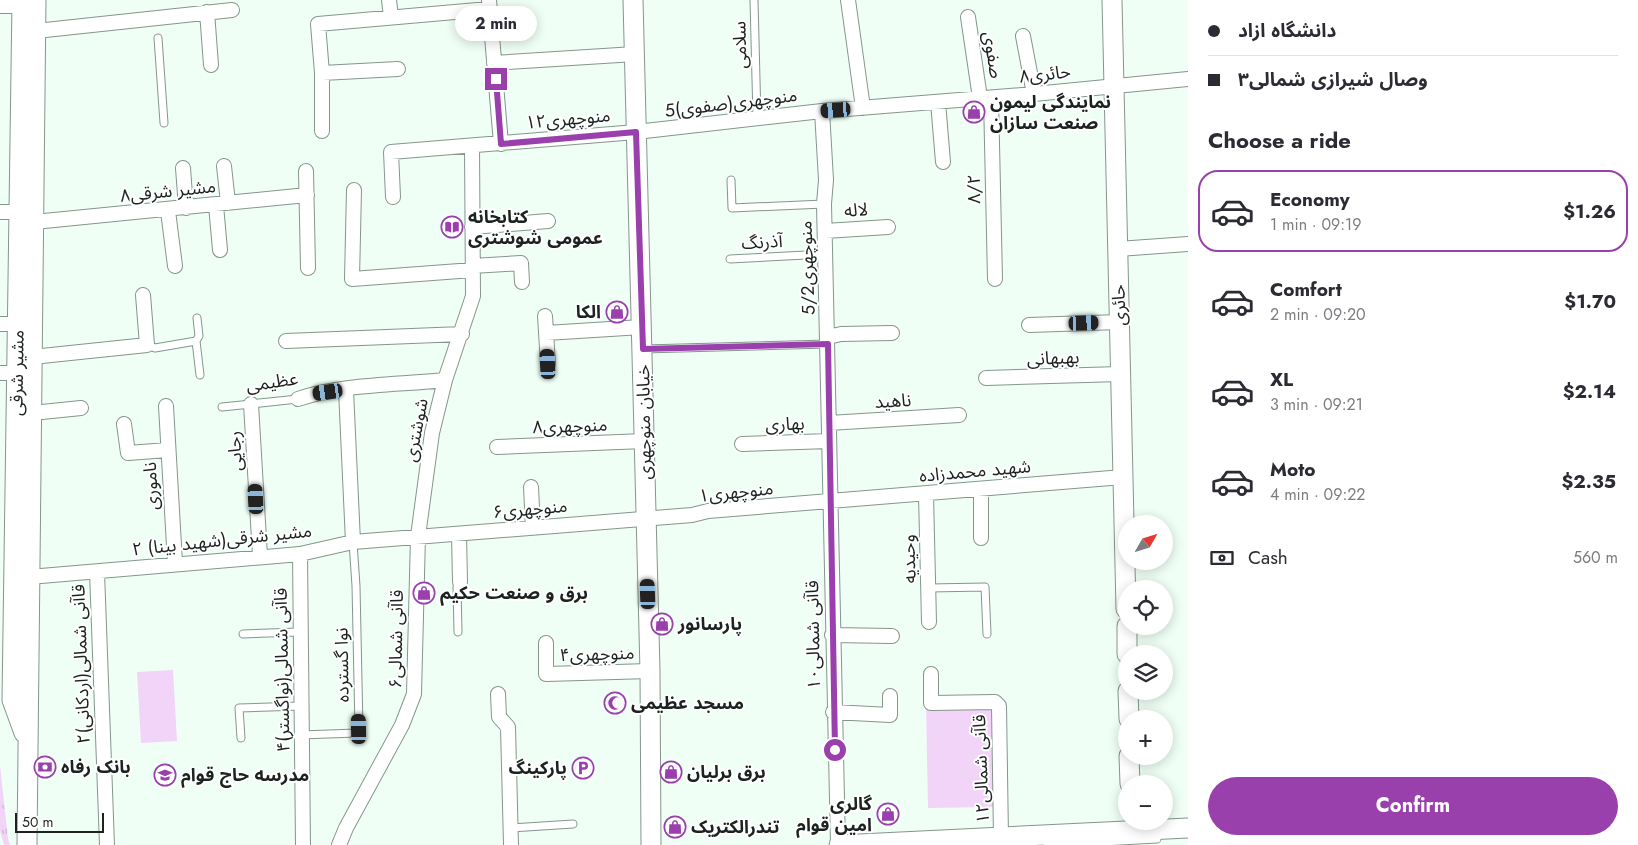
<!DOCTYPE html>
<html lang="en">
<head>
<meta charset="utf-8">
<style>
	:root { --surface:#fff; --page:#f7f7f7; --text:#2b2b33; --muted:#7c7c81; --line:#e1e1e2; --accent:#9940ad }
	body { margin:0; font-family:Jost,"Noto Sans Arabic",sans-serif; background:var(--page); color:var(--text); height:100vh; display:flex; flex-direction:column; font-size:19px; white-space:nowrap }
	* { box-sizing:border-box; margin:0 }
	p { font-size:16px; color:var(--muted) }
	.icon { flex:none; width:28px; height:28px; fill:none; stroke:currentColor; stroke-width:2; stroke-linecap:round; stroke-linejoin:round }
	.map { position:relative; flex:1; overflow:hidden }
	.sheet { display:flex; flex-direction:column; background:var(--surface); width:450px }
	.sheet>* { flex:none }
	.banner { display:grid; align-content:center; height:110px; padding:0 20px; background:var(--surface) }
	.needle { width:32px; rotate:51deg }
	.tools { position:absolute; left:1118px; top:515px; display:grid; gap:10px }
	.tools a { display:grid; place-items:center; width:55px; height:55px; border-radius:50%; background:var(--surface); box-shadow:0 2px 12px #0003; font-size:25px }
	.scale { position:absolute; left:15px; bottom:12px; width:89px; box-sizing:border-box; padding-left:5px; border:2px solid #1b221f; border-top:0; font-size:14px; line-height:18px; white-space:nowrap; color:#1b221f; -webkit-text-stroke:4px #fff; paint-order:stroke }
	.end { position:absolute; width:22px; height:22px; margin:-11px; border:6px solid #9940ad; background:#fff; box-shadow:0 0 0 2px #fff }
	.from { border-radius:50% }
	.bubble { position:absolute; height:35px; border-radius:18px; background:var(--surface); box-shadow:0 2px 12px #0003; font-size:16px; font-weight:700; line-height:35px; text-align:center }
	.car { position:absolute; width:15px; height:30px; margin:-15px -8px; border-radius:6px; box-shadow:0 0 4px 1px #0007; background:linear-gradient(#222 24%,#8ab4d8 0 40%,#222 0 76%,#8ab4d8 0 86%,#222 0) }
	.banner b { display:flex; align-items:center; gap:18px; height:48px; font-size:19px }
	.banner b+b { border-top:1px solid var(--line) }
	.banner i { width:12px; height:12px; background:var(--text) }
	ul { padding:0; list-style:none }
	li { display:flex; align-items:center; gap:15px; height:82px; margin:0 10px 8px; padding:0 10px; border:2px solid transparent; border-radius:20px }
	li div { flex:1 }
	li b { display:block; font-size:19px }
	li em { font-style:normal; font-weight:700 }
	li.active { border-color:var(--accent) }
	li>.icon { width:45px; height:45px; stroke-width:1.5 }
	h2 { padding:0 20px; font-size:22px; line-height:60px }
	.pay { display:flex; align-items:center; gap:12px; height:55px; padding:0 20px; font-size:19px }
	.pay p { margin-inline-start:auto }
	.cta { display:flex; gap:10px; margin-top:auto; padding:10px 20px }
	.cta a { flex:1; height:58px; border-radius:30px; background:var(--accent); color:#fff; font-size:20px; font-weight:700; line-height:58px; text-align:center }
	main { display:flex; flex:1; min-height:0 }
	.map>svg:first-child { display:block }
	.grass { fill:url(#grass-tufts) }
	.green { fill:#f2d4f9 }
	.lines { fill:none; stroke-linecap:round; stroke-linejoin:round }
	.lane-casing { stroke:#84968c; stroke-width:9 }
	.street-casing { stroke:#84968c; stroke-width:16 }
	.secondary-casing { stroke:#84968c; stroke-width:21 }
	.lane { stroke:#fff; stroke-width:7 }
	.street { stroke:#fff; stroke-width:14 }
	.secondary { stroke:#fff; stroke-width:19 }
	.route { stroke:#9940ad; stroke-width:6 }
	.labels { text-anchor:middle; stroke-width:4; stroke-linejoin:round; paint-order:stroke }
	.street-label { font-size:18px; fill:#1b221f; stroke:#fff }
	.poi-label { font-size:18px; font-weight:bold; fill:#1b221f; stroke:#fff; text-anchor:start }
</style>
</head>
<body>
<main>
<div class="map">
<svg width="1188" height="845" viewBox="0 0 1188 845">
	<defs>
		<pattern id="grass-tufts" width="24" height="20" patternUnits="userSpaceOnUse" patternTransform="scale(1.25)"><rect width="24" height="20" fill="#f2d4f9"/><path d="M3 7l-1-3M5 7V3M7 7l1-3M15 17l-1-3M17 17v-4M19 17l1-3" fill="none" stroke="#cfb6d5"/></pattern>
	</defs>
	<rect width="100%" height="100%" fill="#effff6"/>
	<!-- grass -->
	<path class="grass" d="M 0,765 L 8,839 L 10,845 L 4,845 L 0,831 Z"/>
	<!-- green -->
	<path class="green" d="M 173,670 L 177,741 L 141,743 L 137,672 Z
		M 926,705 L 994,708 L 996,807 L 928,808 Z"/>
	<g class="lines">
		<!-- lane casing -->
		<g class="lane-casing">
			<path id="lane" d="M 754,0 L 757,119
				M 158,38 L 164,123
				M 731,180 L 732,208 L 824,204
				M 730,259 L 826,254
				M 196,341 L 199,336 L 197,318
				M 147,345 L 155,348 L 196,341 L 200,375
				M 644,349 L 828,344
				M 222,407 L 298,399
				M 929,588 L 985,587 L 987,634
				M 458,632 L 457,587 L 460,582
				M 243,634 L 299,632
				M 301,735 L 356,733 L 359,729 L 356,586 L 353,542
				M 241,738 L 239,708 L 301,706
				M 511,828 L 573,824
				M 1047,845 L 1157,839"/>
		</g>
		<!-- street casing -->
		<g class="street-casing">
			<path id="street" d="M 389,0 L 391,17
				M 489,0 L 501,144
				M 848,0 L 863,108
				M 0,6 L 22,6
				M 207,12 L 211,65
				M 968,17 L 980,98
				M 36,31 L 232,10
				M 1023,36 L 1034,94
				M 494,63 L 635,54
				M 322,73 L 398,69
				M 991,98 L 995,279
				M 938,102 L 943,162
				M 822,111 L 826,180 L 824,204 L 838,845
				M 322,131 L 322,73 L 318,24 L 489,9
				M 224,166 L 228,203
				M 183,168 L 186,208
				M 306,171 L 308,268
				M 354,190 L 352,279 L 473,270
				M 393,197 L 391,152 L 636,132 L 822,111 L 1034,94 L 1188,79
				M 216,205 L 220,250
				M 168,211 L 175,266
				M 0,212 L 19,212
				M 34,222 L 307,195
				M 472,227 L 548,221
				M 825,231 L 888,227
				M 1118,249 L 1188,244
				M 472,266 L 521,263 L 522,282
				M 545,316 L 548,364
				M 0,324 L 17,324
				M 1029,325 L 1120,322
				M 546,333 L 642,327
				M 828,337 L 841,334 L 892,333
				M 286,341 L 462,334
				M 32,357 L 147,345 L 143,295
				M 0,373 L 16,373
				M 986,378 L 1121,374
				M 346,390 L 353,542
				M 298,399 C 342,384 398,385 445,380
				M 251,404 L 260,556
				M 166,406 L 175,563
				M 32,413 L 81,408
				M 829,423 L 959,415
				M 124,424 L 128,453 L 168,450
				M 742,444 L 829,441
				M 497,447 L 644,441
				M 531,487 L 533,528
				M 926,494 L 929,622
				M 459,534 L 460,582
				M 981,538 L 981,489
				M 300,554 L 303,845
				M 97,572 L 107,845
				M 29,577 L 300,554 L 353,542 L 692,515 L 708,511 L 1123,477
				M 832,635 L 892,636
				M 546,643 L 546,674 L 650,671
				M 931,674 L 931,703 L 995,702 L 999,706 L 1001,838
				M 498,694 L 499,717 L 508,727 L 511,845
				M 833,712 L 890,715 L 890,696
				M 339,845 L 346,828 L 402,725 L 414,694 L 418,536 L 432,433 L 445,380 L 473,296 L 472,146"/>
		</g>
		<!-- secondary casing -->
		<g class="secondary-casing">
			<path id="secondary" d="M 22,0 L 12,700 L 24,733
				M 633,0 L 650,671 L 651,845
				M 1112,0 L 1126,609
				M 1127,626 L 1127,654
				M 1128,691 L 1129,719
				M 1129,756 L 1130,784
				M 27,845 L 36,0
				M 839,845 L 1188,828"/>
		</g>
		<!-- lane -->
		<use href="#lane" class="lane"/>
		<!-- street -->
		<use href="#street" class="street"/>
		<!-- secondary -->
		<use href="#secondary" class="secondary"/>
	</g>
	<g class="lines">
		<!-- route -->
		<path class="route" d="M 496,79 L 501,144 L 636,132 L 643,349 L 828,344 L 835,750"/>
	</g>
	<!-- icons -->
	<defs>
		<g id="shop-ring" transform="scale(1.125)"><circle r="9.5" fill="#fff" stroke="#9940ad" stroke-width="1.5"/><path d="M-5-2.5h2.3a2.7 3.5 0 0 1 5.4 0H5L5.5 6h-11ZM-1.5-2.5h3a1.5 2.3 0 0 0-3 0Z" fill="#9940ad"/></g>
		<g id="library-ring" transform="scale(1.125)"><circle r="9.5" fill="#fff" stroke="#9940ad" stroke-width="1.5"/><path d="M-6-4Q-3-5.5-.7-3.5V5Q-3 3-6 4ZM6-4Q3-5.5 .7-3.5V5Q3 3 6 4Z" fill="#9940ad"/></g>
		<g id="mosque-ring" transform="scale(1.125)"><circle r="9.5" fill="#fff" stroke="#9940ad" stroke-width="1.5"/><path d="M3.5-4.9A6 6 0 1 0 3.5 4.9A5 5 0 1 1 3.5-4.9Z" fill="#9940ad"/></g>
		<g id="bank-ring" transform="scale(1.125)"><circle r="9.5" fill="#fff" stroke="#9940ad" stroke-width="1.5"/><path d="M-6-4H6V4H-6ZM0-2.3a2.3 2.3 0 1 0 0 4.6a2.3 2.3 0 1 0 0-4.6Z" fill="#9940ad"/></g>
		<g id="parking-ring" transform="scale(1.125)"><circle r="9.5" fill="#fff" stroke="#9940ad" stroke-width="1.5"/><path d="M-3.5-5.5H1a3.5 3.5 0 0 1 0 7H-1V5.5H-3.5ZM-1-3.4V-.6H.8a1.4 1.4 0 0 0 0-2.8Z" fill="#9940ad"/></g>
		<g id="school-ring" transform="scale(1.125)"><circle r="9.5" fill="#fff" stroke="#9940ad" stroke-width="1.5"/><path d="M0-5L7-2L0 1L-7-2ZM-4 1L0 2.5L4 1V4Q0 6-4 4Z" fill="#9940ad"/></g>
	</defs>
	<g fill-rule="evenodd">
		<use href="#shop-ring" x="974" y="112"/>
		<use href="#library-ring" x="452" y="227"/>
		<use href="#shop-ring" x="617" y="312"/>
		<use href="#shop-ring" x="424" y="593"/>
		<use href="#shop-ring" x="662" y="624"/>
		<use href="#mosque-ring" x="615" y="703"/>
		<use href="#bank-ring" x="45" y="767"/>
		<use href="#parking-ring" x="583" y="768"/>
		<use href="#shop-ring" x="671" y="772"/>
		<use href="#school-ring" x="165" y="775"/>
		<use href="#shop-ring" x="888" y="814"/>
		<use href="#shop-ring" x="675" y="827"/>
	</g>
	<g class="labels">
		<!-- street labels -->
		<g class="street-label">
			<text transform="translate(740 45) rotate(-92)" y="6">سلامی</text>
			<text transform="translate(993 55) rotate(81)" y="6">صفوی</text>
			<text transform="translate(1045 74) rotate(-6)" y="6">حائری۸</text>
			<text transform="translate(731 103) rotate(-7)" y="6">5منوچهری(صفوی)</text>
			<text transform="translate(568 119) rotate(-5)" y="6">منوچهری۱۲</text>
			<text transform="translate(974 189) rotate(-91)" y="6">۸/۲</text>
			<text transform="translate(168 191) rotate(-6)" y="6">مشیر شرقی۸</text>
			<text transform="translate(856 210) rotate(-4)" y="6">لاله</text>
			<text transform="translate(762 242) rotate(-3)" y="6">آذرنگ</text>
			<text transform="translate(807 268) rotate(-92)" y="6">5/2منوچهری</text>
			<text transform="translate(1119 305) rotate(-92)" y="6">حائری</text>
			<text transform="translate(1053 358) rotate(-2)" y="6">بهبهانی</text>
			<text transform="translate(17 373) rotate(-89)" y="6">مشیر شرقی</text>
			<text transform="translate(272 382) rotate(-8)" y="6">عظیمی</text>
			<text transform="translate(893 401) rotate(-3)" y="6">ناهید</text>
			<text transform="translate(644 422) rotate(-91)" y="6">خیابان منوچهری</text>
			<text transform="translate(785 424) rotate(-2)" y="6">بهاری</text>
			<text transform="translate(570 426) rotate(-2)" y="6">منوچهری۸</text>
			<text transform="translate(416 430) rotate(-79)" y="6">شوشتری</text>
			<text transform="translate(235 451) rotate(-93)" y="6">رجایی</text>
			<text transform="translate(975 471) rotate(-5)" y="6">شهید محمدزاده</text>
			<text transform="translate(151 486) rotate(-93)" y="6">ناموری</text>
			<text transform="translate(736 492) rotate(-6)" y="6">منوچهری۱</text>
			<text transform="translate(530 509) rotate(-5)" y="6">منوچهری۶</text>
			<text transform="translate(222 540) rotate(-6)" y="6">۲ مشیر شرقی(شهید بینا)</text>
			<text transform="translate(909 559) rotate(-92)" y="6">وحیدیه</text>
			<text transform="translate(813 635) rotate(-91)" y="6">قاآنی شمالی۱۰</text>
			<text transform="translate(396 639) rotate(-89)" y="6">قاآنی شمالی۶</text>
			<text transform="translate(597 654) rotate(-2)" y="6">منوچهری۴</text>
			<text transform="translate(81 664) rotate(-92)" y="6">۲قاآنی شمالی(اردکانی)</text>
			<text transform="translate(342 665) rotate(-91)" y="6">نوا گسترده</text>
			<text transform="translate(282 670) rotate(-91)" y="6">۴قاآنی شمالی(نواگستر)</text>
			<text transform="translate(981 769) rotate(-92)" y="6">قاآنی شمالی۱۲</text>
		</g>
		<!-- poi labels -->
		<g class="poi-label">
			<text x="990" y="108">نمایندگی لیمون<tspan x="990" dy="21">صنعت سازان</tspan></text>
			<text x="468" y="223">کتابخانه<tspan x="468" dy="21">عمومی شوشتری</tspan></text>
			<text x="601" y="318" text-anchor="end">الکا</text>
			<text x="440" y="599">برق و صنعت حکیم</text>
			<text x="678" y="630">پارسانور</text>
			<text x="631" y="709">مسجد عظیمی</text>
			<text x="61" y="773">بانک رفاه</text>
			<text x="567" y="774" text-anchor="end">پارکینگ</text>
			<text x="687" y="778">برق برلیان</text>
			<text x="181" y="781">مدرسه حاج قوام</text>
			<text x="872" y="810" text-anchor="end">گالری<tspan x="872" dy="21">امین قوام</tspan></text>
			<text x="691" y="833">تندرالکتریک</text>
		</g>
	</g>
</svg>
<div class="tools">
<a><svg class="needle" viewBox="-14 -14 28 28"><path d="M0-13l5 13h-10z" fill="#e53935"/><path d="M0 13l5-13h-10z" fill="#7c7c81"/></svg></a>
<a><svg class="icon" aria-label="locate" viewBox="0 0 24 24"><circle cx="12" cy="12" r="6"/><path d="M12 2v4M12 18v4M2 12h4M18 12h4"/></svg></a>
<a><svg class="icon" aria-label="layers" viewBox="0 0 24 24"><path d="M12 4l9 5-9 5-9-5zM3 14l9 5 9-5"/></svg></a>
<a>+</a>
<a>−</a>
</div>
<div class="scale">50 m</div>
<i class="end from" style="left:835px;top:750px"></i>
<i class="end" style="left:496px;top:79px"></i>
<div class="bubble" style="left:455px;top:6px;width:82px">2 min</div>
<i class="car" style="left:836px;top:110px;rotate:266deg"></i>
<i class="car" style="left:1084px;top:323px;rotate:88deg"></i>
<i class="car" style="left:548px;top:364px;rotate:357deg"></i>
<i class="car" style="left:328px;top:392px;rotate:262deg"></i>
<i class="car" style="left:256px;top:499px;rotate:357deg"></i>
<i class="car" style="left:648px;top:594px;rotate:358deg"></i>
<i class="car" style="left:359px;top:729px;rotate:359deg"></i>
</div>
<section class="sheet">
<div class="banner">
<b><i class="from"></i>دانشگاه ازاد</b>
<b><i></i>وصال شیرازی شمالی۳</b>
</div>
<h2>Choose a ride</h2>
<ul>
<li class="active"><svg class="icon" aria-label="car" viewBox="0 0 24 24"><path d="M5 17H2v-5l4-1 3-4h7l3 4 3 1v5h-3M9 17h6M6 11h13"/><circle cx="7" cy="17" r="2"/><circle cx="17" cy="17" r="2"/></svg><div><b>Economy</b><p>1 min · 09:19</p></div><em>$1.26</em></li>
<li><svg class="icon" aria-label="car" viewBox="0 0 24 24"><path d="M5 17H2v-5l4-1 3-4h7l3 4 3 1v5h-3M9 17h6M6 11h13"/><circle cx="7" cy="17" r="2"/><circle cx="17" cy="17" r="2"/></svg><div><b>Comfort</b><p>2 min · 09:20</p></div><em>$1.70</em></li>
<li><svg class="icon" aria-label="car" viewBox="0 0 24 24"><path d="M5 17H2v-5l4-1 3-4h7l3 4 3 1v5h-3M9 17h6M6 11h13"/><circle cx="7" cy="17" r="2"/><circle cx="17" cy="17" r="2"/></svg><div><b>XL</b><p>3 min · 09:21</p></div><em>$2.14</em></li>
<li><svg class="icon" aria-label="car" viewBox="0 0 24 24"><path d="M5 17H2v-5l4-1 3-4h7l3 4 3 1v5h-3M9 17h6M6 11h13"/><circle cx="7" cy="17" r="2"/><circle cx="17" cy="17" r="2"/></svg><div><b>Moto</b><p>4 min · 09:22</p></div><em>$2.35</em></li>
</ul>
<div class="pay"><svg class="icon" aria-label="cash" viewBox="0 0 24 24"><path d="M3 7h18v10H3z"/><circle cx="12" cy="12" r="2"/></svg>Cash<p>560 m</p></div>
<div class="cta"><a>Confirm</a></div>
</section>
</main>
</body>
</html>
